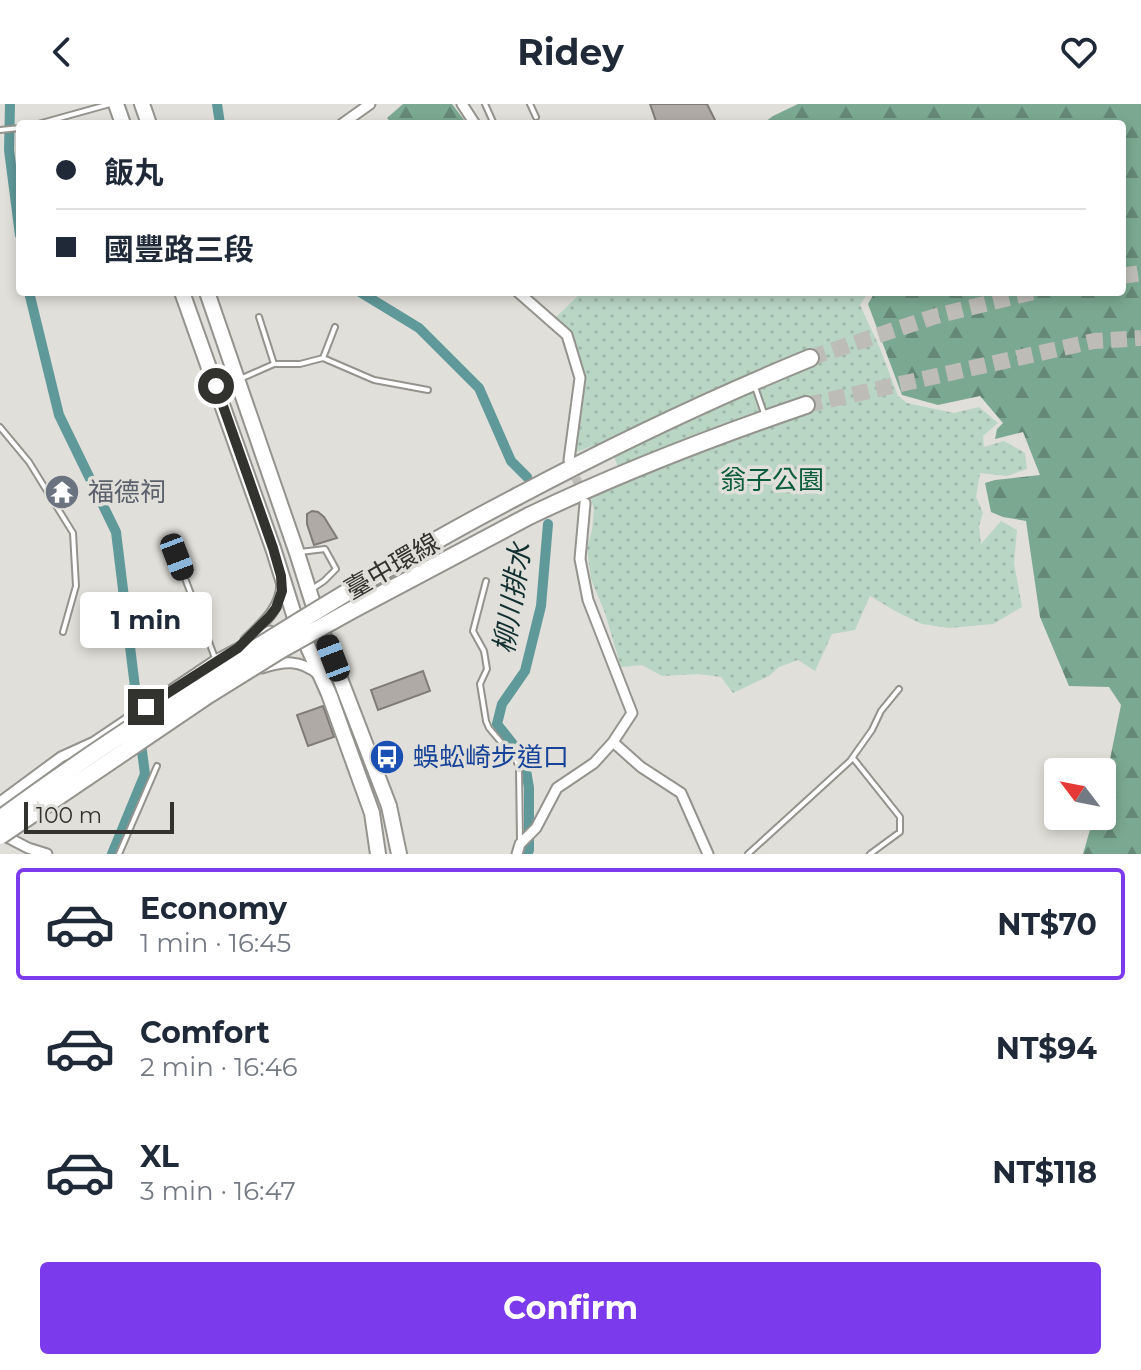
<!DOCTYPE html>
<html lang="en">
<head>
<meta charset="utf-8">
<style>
	:root { --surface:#fff; --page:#f6f6f7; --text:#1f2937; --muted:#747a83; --line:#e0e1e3; --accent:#7c3aed }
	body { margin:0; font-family:Montserrat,"Noto Sans TC",sans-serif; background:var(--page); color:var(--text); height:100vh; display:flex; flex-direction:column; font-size:30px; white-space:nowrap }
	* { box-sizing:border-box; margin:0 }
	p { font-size:26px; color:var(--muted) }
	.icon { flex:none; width:44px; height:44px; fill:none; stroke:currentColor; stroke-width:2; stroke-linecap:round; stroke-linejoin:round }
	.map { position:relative; height:750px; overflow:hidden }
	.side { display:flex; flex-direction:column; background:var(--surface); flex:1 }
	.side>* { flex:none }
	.guide { position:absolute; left:16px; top:16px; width:1110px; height:176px; border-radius:8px; box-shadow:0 4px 12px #0003; display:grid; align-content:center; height:176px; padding:0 40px; background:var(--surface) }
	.needle { width:52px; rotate:302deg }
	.controls { position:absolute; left:1044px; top:654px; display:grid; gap:16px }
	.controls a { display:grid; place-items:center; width:72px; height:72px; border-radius:8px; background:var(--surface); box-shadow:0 4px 12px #0003; font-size:40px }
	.scale { position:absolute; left:24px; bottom:20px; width:150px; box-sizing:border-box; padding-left:8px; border:4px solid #32322f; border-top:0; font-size:22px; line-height:28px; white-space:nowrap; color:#32322f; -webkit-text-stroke:6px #e0dfd9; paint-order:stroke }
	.end { position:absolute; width:36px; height:36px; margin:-18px; border:10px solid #32322f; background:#fff; box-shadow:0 0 0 4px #fff }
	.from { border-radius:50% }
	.bubble { position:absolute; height:56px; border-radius:8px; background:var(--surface); box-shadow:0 4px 12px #0003; font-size:26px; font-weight:700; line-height:56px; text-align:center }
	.car { position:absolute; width:24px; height:48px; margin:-24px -12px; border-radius:10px; box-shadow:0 0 6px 2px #0007; background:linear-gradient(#222 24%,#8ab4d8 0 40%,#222 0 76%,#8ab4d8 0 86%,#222 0) }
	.guide b { display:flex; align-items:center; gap:28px; height:76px; font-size:30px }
	.guide b+b { border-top:2px solid var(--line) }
	.guide i { width:20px; height:20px; background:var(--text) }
	ul { padding:14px 0 0; list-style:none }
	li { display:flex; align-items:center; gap:24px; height:112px; margin:0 16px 12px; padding:0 24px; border:4px solid transparent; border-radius:8px }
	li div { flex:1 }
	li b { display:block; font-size:30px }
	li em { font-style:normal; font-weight:700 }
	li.current { border-color:var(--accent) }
	li>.icon { width:72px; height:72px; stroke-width:1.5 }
	.button { display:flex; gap:16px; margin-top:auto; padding:16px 40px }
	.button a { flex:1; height:92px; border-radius:8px; background:var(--accent); color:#fff; font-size:32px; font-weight:700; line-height:92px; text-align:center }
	header { display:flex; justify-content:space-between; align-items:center; height:104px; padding:0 40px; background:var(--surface); font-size:36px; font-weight:700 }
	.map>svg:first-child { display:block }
	.forest { fill:url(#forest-firs) }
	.park { fill:url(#park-dots) }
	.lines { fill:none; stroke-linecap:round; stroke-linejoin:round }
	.canal { stroke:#60999a; stroke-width:10 }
	.building { fill:#b0aaa7; stroke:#817b78; stroke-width:2 }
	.street-tunnel { stroke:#bdbcb7; stroke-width:9; stroke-dasharray:9 4.5; stroke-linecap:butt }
	.highway-tunnel { stroke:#bdbcb7; stroke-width:16; stroke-dasharray:16 8; stroke-linecap:butt }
	.lane-casing { stroke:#94938d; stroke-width:8 }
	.street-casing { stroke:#94938d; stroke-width:13 }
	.primary-casing { stroke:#94938d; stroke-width:18 }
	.highway-casing { stroke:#94938d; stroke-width:20 }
	.lane { stroke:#fff; stroke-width:4 }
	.street { stroke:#fff; stroke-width:9 }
	.primary { stroke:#fff; stroke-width:14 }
	.highway { stroke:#fff; stroke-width:16 }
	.highway-bridge-casing { stroke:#94938d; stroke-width:20; stroke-linecap:butt }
	.highway-bridge { stroke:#fff; stroke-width:16 }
	.route { stroke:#32322f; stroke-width:10 }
	.labels { text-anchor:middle; stroke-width:7; stroke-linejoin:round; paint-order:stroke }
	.park-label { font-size:26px; fill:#0b5c3d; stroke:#e0dfd9 }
	.worship-label { font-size:26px; fill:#5b616d; stroke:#e0dfd9; text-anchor:start }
	.street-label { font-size:26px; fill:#32322f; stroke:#e0dfd9 }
	.transit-label { font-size:26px; fill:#164399; stroke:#e0dfd9; text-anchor:start }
	.water-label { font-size:28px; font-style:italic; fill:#123031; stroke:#e0dfd9 }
</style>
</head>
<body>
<header><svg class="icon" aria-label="back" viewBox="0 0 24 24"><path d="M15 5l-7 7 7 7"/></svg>Ridey<svg class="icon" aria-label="heart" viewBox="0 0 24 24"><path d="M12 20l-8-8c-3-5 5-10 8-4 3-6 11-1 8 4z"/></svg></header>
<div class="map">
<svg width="1141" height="750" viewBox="0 0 1141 750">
	<defs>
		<pattern id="forest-firs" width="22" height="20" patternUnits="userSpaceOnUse" patternTransform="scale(2)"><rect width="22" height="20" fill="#7ba890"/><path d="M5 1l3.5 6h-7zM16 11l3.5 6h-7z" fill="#658976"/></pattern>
		<pattern id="park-dots" width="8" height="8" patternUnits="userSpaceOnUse" patternTransform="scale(2)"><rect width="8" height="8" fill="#b9d6c5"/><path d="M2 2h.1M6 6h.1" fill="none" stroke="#a0b8aa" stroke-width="1.8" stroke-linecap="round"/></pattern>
	</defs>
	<rect width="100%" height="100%" fill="#e0dfd9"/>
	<!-- forest -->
	<path class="forest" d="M 403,0 L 452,0 L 467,20 L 392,20 L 387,14 Z
		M 798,0 L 1141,0 L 1141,750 L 1083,750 L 1094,712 L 1102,712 L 1102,686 L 1108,665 L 1121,601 L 1109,583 L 1069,582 L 1040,513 L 1026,417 L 1003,413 L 991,408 L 985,379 L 995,376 L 1040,371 L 1023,328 L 995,335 L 997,325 L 1003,319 L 980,292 L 938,301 L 902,291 L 868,200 L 875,188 L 1122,188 L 1122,20 L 762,20 L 773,12 Z"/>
	<!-- park -->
	<path class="park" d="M 582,188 L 868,188 L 860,201 L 879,242 L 898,292 L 907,299 L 954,309 L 979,303 L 998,319 L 983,332 L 984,343 L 1004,337 L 1025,349 L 1027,365 L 1007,372 L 980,369 L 976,393 L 983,409 L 979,422 L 981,440 L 1001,417 L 1017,426 L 1014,459 L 1022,503 L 993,520 L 949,524 L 922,520 L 897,508 L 870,492 L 855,526 L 832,530 L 815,567 L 798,556 L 779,563 L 769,572 L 733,589 L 721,573 L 698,570 L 662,572 L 642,561 L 621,563 L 605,509 L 591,475 L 587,444 L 592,426 L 594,405 L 589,389 L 622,376 L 609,336 L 571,350 L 572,339 L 580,321 L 585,279 L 576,240 L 568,226 L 553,216 Z"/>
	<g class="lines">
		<!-- canal -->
		<path class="canal" d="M 10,0 L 9,46 L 20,131
			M 217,0 L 220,20
			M 29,188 L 59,311 L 116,428 L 139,616
			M 360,188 L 419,224 L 479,284 L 511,357 L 527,373
			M 112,750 L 145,670 L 140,632
			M 527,750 L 529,746 L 529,684 L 524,654 L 497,620 L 502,600 L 525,567 L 541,502 L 548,420"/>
	</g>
	<!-- building -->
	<path class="building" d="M 650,0 L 707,0 L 717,20 L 657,20 Z
		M 312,407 L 318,408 L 324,413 L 337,434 L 314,441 L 307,420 L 307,410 Z
		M 423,567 L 430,587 L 378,606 L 371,586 Z
		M 323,602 L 334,633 L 308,642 L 297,611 Z"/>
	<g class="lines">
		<!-- street-tunnel -->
		<path class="street-tunnel" d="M 571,361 L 583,392"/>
		<!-- highway-tunnel -->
		<path class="highway-tunnel" d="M 1122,172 L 1141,169
			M 810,254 L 936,212 L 1033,188
			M 806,301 L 1094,237 L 1141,234"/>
		<!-- lane casing -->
		<g class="lane-casing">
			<path id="lane" d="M 485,0 L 494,20
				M 530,0 L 536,13
				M 38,20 L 110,0
				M 0,26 L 20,24
				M 259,213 L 274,260
				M 323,254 L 335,223
				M 240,275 L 274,260 L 300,260 L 323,254 L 374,276 L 428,286
				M 755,283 L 765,312
				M 0,323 L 29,358 L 73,429 L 76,482 L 63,528
				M 300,448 L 325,445 L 336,465 L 324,477 L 312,485
				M 177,453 L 215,554
				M 486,477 L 473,527 L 484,547 L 487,565 L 480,580 L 486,617 L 489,624 L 516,656 L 519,664 L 520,737
				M 853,654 L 900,713 L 900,728 L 870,750
				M 119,750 L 157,662
				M 748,750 L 850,657 L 872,626 L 881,607 L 899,585"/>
		</g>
		<!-- street casing -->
		<g class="street-casing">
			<path id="street" d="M 462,0 L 475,20
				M 342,20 L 370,0
				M 518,188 L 567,231 L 580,274 L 569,356
				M 246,536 C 262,520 281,505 282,480
				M 262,564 C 284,557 300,555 319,571
				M 613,638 L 641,663 L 681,689 L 708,750
				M 0,698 L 61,653 L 94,638 L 216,556 L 270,527
				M 3,731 L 28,744 L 47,750
				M 517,750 L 520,740 L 536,724 L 557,684 L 594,659 L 613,638 L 632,609 L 588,496 L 580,455 L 585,399"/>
		</g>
		<!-- primary casing -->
		<g class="primary-casing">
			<path id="primary" d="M 116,0 L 123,20
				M 142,0 L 149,20
				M 182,188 L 273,444 L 295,514 L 329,590 L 372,709 L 378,750
				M 207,188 L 297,449 L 321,525 L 389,702 L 399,750"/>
		</g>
		<!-- highway casing -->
		<g class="highway-casing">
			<path id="highway" d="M 518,392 C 614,341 710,295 810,254
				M 529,412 C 619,369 712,333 806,301"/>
		</g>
		<!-- lane -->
		<use href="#lane" class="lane"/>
		<!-- street -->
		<use href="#street" class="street"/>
		<!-- primary -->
		<use href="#primary" class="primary"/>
		<!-- highway -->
		<use href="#highway" class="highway"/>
		<!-- highway-bridge casing -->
		<g class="highway-bridge-casing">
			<path id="highway-bridge" d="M 0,715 C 87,651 178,592 269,536 C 351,485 433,436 518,392
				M 0,732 L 208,591 L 282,545 L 352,506 L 529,412"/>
		</g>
		<!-- highway-bridge -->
		<use href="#highway-bridge" class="highway-bridge"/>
	</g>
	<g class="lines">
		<!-- route -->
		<path class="route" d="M 146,603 L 238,544 L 270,512 L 276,504 L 282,487 L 281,472 L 273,444 L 216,282"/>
	</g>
	<!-- icons -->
	<defs>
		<g id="temple-disc" transform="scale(1.8)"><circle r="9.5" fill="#6b7280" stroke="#e0dfd9"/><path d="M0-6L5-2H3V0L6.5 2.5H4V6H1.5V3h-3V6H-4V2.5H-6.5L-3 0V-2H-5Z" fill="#fff"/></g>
		<g id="bus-disc" transform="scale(1.8)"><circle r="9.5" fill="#1a4fb4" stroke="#e0dfd9"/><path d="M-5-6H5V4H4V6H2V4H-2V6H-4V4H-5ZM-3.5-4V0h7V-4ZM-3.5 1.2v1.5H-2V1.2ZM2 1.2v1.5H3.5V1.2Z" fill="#fff"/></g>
	</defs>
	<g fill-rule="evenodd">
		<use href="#temple-disc" x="62" y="388"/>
		<use href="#bus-disc" x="387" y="653"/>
	</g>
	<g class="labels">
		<!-- park labels -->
		<g class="park-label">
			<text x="772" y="385">翁子公園</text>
		</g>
		<!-- worship labels -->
		<g class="worship-label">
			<text x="88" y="397">福德祠</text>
		</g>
		<!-- street labels -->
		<g class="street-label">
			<text transform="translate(392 462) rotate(-30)" y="9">臺中環線</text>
		</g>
		<!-- transit labels -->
		<g class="transit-label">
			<text x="413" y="662">蜈蚣崎步道口</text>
		</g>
		<!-- water labels -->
		<g class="water-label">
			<text transform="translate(512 494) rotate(-81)" y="10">柳川排水</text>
		</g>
	</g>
</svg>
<div class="controls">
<a><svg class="needle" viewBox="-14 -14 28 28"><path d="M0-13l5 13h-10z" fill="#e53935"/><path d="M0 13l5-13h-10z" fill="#747a83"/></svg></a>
</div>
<div class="scale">100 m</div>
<i class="end from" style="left:216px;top:282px"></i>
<i class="end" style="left:146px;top:603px"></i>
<div class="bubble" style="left:80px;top:488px;width:132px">1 min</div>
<i class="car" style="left:177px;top:453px;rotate:159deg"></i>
<i class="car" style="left:333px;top:554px;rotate:339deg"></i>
<div class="guide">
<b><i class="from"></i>飯丸</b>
<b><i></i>國豐路三段</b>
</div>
</div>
<section class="side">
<ul>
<li class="current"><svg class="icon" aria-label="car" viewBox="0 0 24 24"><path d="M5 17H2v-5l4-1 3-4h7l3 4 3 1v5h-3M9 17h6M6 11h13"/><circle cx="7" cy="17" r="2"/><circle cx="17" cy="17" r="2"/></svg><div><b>Economy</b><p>1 min · 16:45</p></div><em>NT$70</em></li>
<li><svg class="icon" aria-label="car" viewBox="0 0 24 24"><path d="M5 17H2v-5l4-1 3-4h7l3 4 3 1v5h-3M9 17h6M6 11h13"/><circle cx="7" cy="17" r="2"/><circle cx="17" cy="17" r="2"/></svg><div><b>Comfort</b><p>2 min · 16:46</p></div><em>NT$94</em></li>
<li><svg class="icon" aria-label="car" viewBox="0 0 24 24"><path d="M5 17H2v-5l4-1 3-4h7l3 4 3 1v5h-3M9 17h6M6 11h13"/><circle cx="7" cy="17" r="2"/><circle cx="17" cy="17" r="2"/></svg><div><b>XL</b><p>3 min · 16:47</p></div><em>NT$118</em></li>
</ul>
<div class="button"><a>Confirm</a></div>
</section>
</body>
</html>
